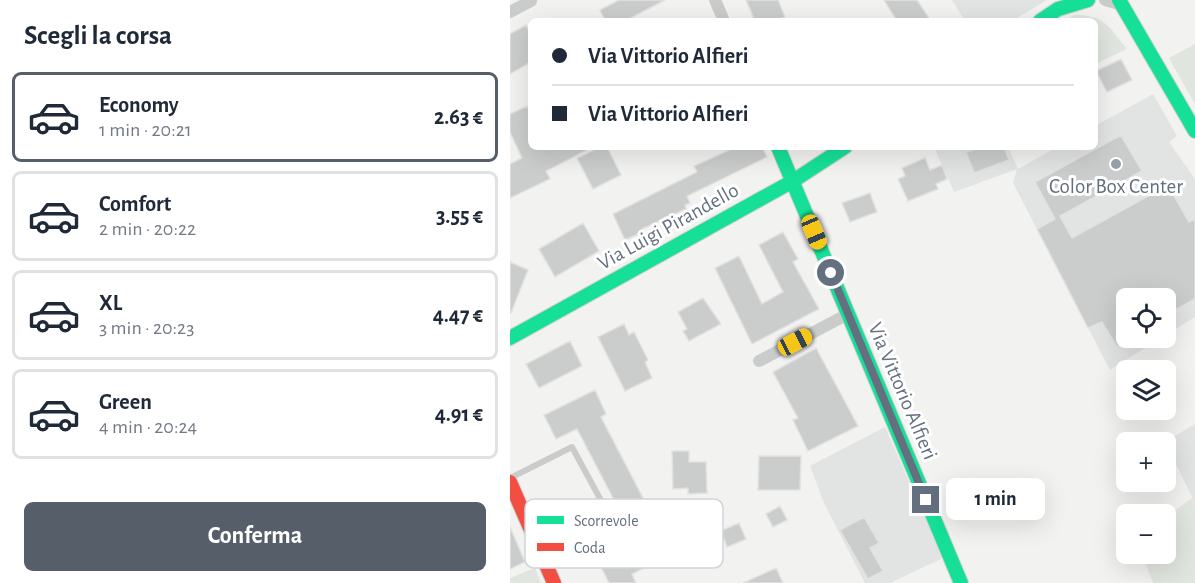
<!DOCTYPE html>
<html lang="it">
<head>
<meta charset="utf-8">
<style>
	:root { --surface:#fff; --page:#f2f2f3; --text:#1f2937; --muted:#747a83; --line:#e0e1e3; --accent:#555e69 }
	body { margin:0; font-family:"Alegreya Sans",sans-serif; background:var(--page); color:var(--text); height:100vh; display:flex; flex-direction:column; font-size:22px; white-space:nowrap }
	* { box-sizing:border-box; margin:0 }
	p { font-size:20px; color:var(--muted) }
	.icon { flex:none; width:33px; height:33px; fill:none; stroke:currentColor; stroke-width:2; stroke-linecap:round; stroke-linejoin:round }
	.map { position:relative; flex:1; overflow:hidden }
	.sheet { display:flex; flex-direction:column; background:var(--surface); width:510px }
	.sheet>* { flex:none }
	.guide { position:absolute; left:18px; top:18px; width:570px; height:132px; border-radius:9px; box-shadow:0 6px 24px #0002; display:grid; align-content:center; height:132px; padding:0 24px; background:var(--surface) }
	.buttons { position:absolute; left:606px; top:288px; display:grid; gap:12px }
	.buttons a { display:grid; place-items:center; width:60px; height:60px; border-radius:9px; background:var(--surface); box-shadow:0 6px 24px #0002; font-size:30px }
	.end { position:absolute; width:27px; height:27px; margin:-14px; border:8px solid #64707f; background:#fff; box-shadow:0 0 0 3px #fff }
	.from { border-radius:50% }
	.bubble { position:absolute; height:42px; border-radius:9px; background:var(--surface); box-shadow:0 6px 24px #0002; font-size:20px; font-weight:700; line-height:42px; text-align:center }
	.car { position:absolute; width:18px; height:36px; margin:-18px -9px; border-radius:8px; box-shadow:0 0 4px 2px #0007; background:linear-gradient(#f5c518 24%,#345 0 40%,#f5c518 0 76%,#345 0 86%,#f5c518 0) }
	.guide b { display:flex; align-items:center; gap:21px; height:57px; font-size:22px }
	.guide b+b { border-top:2px solid var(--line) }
	.guide i { width:15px; height:15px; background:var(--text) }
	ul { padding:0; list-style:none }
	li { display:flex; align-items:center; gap:18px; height:90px; margin:0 12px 9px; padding:0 12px; border:3px solid var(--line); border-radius:9px }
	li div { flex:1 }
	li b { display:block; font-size:22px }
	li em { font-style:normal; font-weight:700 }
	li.selected { border-color:var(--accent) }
	li>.icon { width:54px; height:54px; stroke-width:1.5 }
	h2 { padding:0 24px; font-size:27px; line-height:72px }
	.action { display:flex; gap:12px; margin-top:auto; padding:12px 24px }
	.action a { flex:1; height:69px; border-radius:9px; background:var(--accent); color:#fff; font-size:24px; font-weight:700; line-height:69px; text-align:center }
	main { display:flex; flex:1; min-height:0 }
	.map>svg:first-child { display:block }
	.built { fill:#e2e4e3 }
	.green { fill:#e1e5df }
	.building { fill:#cbcccc; stroke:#e1e1e0; stroke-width:1.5 }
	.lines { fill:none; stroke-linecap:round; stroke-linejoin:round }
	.fast-casing { stroke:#d0d0d0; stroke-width:16 }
	.jam-casing { stroke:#d0d0d0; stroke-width:16 }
	.lane { stroke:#cacbcb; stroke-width:6 }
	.street { stroke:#cacbcb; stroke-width:12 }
	.fast { stroke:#16e098; stroke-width:14 }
	.jam { stroke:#f24e42; stroke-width:14 }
	.route { stroke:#64707f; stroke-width:8 }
	.poi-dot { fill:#969ea7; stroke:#fff; stroke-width:2 }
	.labels { text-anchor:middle; stroke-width:6; stroke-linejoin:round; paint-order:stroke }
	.poi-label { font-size:21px; fill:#64707f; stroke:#fff }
	.street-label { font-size:21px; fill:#64707f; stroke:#fff }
	.key { fill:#fff; stroke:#d0d4d9; stroke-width:1.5 }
	.key-label { font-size:16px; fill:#64707f }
</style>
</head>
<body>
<main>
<section class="sheet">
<h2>Scegli la corsa</h2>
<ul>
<li class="selected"><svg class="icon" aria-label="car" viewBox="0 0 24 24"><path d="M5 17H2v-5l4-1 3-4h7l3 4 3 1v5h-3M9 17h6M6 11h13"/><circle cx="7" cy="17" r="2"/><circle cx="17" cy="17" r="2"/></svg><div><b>Economy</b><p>1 min · 20:21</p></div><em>2.63 €</em></li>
<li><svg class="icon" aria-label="car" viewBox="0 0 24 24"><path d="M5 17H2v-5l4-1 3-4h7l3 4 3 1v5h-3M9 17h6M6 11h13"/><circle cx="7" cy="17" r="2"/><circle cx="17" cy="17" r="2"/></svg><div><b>Comfort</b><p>2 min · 20:22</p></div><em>3.55 €</em></li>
<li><svg class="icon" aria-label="car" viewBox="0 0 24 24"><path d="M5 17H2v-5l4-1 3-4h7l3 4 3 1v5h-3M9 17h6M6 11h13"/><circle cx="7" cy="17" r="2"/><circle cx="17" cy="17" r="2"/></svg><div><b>XL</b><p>3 min · 20:23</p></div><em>4.47 €</em></li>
<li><svg class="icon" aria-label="car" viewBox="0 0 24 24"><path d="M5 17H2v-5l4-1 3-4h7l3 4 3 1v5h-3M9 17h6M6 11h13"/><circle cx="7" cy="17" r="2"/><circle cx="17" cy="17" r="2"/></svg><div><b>Green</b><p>4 min · 20:24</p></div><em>4.91 €</em></li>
</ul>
<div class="action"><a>Conferma</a></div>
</section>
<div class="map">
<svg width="685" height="583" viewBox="0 0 685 583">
	<rect width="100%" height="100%" fill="#f2f2f0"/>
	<!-- built -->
	<path class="built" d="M 442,0 L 537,0 L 502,21 L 455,21 Z
		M 643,94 L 667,136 L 659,142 L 685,179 L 685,317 L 656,335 L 656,298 L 616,298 L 616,338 L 651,338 L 600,370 L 503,183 L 507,169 L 444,192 L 424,147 L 498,147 L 508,169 L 547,147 L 585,147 L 585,126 Z
		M 685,424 L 685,503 L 655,442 Z
		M 375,427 L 433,558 L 380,583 L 355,583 L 314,503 L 300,466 Z"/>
	<!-- green -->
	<path class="green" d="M 565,15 C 594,14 600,28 617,49 L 585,64 L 585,21 L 554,21 Z
		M 685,44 L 685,104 L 659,58 Z
		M 682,498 L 685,503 L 685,583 L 643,583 L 632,554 L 656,554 L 656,517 Z
		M 25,568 L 31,583 L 0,583 L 0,578 Z"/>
	<!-- building -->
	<path class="building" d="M 109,0 L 155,0 L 115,21 L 95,21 L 90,10 Z
		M 236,0 L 268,0 L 275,17 L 265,21 L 245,21 Z
		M 374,0 L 407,0 L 421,21 L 387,21 Z
		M 16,25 L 21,35 L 21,62 L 0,74 L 0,34 Z
		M 611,59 L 622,80 L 597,92 L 586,71 Z
		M 17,106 L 21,114 L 21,147 L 83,147 L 36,171 L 40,179 L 0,198 L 0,164 L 12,158 L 0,132 L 0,114 Z
		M 611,135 L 632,171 L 550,216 L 562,238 L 658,185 L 679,222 L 685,219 L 685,299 L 656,315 L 656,298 L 616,298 L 616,342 L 607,347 L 592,322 L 578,328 L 527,229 L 545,219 L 525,182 Z
		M 90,147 L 97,147 L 111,175 L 83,189 L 67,158 Z
		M 226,147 L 252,147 L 257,157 L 177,196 L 180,203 L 175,205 L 176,209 L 132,229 L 133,232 L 115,240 L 103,214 L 187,172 L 184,166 Z
		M 470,147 L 494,147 L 499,160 L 464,173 L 456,152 Z
		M 415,158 L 420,170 L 432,165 L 437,179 L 426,184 L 428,189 L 398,201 L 388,179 L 395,176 L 392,168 Z
		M 360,193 L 367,212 L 340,222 L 332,203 Z
		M 73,223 L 89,251 L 45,277 L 29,249 Z
		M 273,232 L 288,259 L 283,262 L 309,309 L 242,344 L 205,268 L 229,256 L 252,304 L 273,292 L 249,245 Z
		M 0,262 L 18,270 L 1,313 L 0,313 Z
		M 193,298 L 211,324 L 179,341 L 173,331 L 177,329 L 168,312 Z
		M 114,324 L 119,335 L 124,332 L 138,360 L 135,362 L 142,378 L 115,391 L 88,337 Z
		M 60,341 L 72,366 L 29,388 L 16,364 Z
		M 306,348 L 348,426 L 298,451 L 283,420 L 288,418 L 263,372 Z
		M 85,390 L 96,414 L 91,417 L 162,554 L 122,574 L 126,583 L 99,583 L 83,551 L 72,557 L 51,516 L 78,503 L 103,553 L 111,549 L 117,557 L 124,554 L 121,545 L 126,542 L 67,429 L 46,439 L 34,415 Z
		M 162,451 L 179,451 L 179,462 L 196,462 L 197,493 L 178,494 L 178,488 L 163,489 Z
		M 249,456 L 291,456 L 290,490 L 248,490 Z
		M 270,506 L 277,520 L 263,527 L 256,514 Z
		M 354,517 L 369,543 L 360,548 L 373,571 L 358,579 L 330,530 Z
		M 229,523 L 236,539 L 217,547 L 211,531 Z
		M 0,527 L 15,562 L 0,569 Z
		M 266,568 L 273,583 L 233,583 Z"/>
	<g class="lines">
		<!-- fast casing -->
		<g class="fast-casing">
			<path id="fast" d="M 609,0 L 685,131
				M 530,21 L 548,9 L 578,0
				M 268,147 L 451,583
				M 0,338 L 283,181 L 335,147"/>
		</g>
		<!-- jam casing -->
		<g class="jam-casing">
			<path id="jam" d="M 0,482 L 44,583"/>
		</g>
		<!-- lane -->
		<path class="lane" d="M 0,478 L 62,447 L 119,552"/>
		<!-- street -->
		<path class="street" d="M 205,0 L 214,21
			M 595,0 L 612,5
			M 0,12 L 21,1
			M 249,361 L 338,314"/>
		<!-- fast -->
		<use href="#fast" class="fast"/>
		<!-- jam -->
		<use href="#jam" class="jam"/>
	</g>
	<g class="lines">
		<!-- route -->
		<path class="route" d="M 321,273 L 416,500"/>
	</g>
	<!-- markers -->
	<circle class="poi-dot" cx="606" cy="164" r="6"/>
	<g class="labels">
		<!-- poi labels -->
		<g class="poi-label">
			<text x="606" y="193">Color Box Center</text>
		</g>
		<!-- street labels -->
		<g class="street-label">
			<text transform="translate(158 226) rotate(-29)" y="7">Via Luigi Pirandello</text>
			<text transform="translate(393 391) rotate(67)" y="7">Via Vittorio Alfieri</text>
		</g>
	</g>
	<!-- legend -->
	<rect x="15" y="499" width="198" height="69" rx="9" class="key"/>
	<rect x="27" y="516" width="27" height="8" fill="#16e098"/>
	<rect x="27" y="543" width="27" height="8" fill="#f24e42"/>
	<g class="key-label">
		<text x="64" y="526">Scorrevole</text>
		<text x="64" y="553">Coda</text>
	</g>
</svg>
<div class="buttons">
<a><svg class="icon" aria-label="locate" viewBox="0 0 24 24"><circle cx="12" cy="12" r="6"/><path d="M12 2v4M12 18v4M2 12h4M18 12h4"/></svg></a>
<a><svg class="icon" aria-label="layers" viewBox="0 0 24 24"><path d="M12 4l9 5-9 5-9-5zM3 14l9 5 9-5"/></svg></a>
<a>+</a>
<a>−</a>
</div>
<i class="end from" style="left:321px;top:273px"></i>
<i class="end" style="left:416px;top:500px"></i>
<div class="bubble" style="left:436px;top:478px;width:99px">1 min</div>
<i class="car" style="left:304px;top:232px;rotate:157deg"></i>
<i class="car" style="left:285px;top:342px;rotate:62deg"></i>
<div class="guide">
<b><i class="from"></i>Via Vittorio Alfieri</b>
<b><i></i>Via Vittorio Alfieri</b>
</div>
</div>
</main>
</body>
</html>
